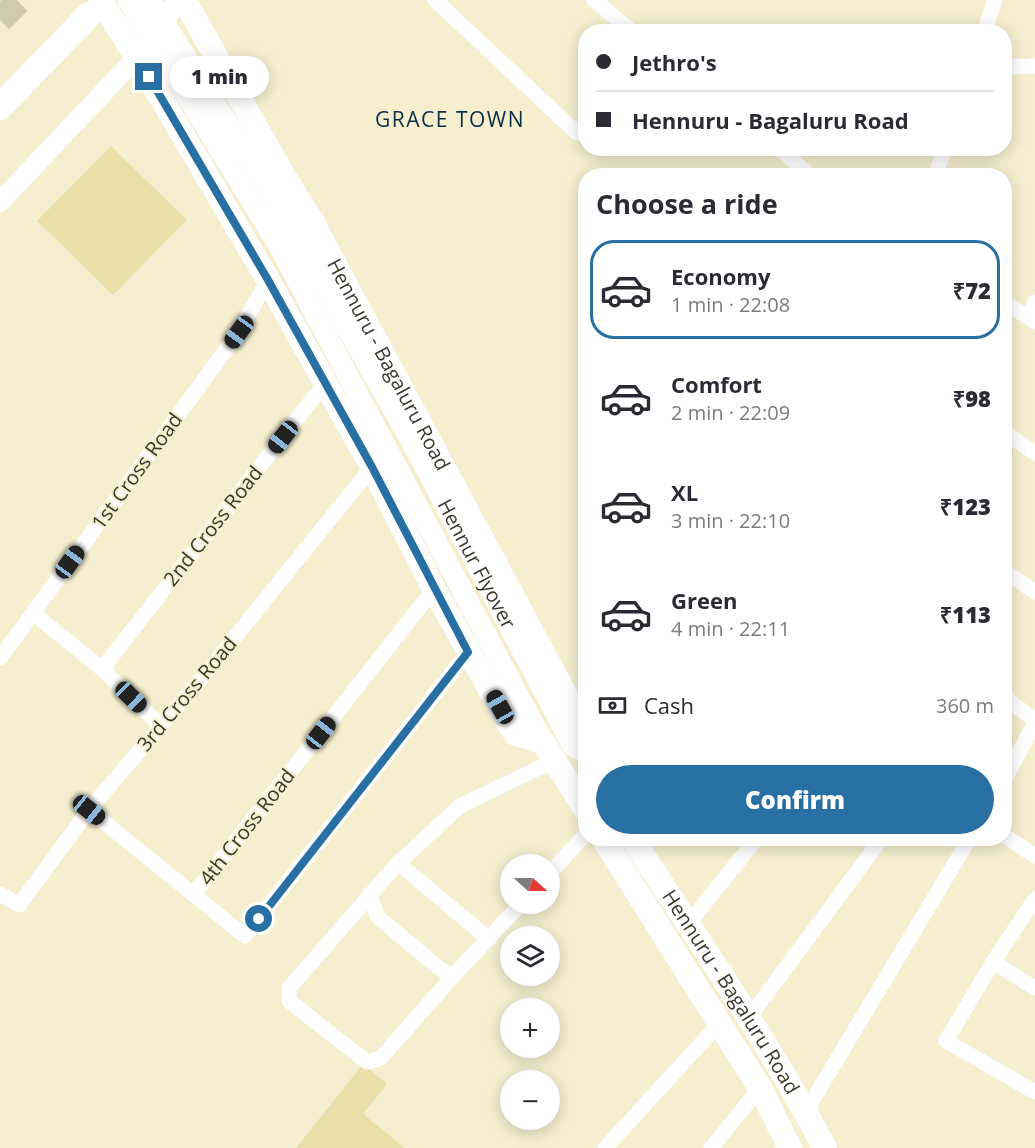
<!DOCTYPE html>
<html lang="en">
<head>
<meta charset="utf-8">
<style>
	:root { --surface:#fff; --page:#f7f7f7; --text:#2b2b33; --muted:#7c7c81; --line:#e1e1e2; --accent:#2870a4 }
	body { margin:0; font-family:"Open Sans",sans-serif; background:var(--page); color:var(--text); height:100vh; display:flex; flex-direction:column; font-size:22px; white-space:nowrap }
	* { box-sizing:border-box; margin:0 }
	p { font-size:20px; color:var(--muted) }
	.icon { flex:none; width:33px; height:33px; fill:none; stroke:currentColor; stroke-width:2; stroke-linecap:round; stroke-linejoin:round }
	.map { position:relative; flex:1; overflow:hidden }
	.sheet { position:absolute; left:578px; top:168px; width:434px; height:678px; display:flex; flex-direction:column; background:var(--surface); border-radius:24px; box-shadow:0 3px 15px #0003 }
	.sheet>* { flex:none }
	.hud { position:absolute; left:578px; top:24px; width:434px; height:132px; border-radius:24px; box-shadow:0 3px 15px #0003; display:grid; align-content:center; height:132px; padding:0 18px; background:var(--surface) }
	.needle { width:39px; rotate:111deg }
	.buttons { position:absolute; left:500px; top:854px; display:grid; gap:12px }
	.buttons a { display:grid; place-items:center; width:60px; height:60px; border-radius:50%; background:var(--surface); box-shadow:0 3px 15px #0003; font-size:30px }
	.end { position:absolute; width:27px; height:27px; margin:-14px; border:8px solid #2870a4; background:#fff; box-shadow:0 0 0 3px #fff }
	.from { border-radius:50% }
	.bubble { position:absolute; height:42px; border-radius:21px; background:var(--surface); box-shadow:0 3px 15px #0003; font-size:20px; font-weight:800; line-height:42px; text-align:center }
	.car { position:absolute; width:18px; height:36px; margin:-18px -9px; border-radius:8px; box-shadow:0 0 4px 2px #0007; background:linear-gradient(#222 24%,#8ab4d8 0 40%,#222 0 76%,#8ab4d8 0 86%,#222 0) }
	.hud b { display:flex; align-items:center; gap:21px; height:57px; font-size:22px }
	.hud b+b { border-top:2px solid var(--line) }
	.hud i { width:15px; height:15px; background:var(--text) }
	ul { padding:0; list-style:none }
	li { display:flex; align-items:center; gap:18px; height:99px; margin:0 12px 9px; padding:0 6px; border:3px solid transparent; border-radius:24px }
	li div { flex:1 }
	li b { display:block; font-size:22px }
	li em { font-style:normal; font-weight:800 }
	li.current { border-color:var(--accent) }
	li>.icon { width:54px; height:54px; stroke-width:1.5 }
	h2 { padding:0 18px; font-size:27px; line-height:72px }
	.pay { display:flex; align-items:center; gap:15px; height:66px; padding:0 18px; font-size:22px }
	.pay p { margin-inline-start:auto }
	.action { display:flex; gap:12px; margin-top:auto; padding:12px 18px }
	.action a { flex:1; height:69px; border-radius:36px; background:var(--accent); color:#fff; font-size:24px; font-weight:800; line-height:69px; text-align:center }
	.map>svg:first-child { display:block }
	.green { fill:#e9dfab }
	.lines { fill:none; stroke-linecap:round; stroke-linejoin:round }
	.trunk-tunnel { stroke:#d0cbaf; stroke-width:26; stroke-dasharray:26 13; stroke-linecap:butt }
	.minor { stroke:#fff; stroke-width:15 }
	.tertiary { stroke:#fff; stroke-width:20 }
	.secondary { stroke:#fff; stroke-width:21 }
	.primary { stroke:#fff; stroke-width:24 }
	.trunk { stroke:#fff; stroke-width:26 }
	.route { stroke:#2870a4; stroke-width:8 }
	.labels { text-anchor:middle; stroke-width:4.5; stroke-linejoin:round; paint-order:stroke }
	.street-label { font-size:20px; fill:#3b392d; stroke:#f5efd0 }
	.neighbourhood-label { font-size:21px; letter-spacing:1.5px; fill:#0a2d46; stroke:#f5efd0 }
</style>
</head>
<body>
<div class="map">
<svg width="1035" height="1148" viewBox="0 0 1035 1148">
	<rect width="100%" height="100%" fill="#f5efd0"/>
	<!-- green -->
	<path class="green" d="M 111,146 L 187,220 L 113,295 L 37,221 Z
		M 363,1064 L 387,1084 L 363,1114 L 405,1148 L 296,1148 Z"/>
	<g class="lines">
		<!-- trunk-tunnel -->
		<path class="trunk-tunnel" d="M 0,20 L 20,0"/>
		<!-- minor -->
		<path class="minor" d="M 435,0 L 577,133
			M 594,0 L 633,32
			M 984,32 L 995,0
			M 1004,67 L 1035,66
			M 778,148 L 811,176
			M 935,176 L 945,148
			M 1004,302 L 1035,322
			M 1029,318 L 1035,302
			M 1004,432 L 1035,453
			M 1004,571 L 1035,592
			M 33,613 L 102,669 L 160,725
			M 0,658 L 239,332 L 268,280
			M 102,669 L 325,383
			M 1004,697 L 1035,720
			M 1004,780 L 1035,723
			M 89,810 L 245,936 L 468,652
			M 1004,835 L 1035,856
			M 398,863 L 489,939
			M 549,874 L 585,835
			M 0,894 L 19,905 L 89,810 L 211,667 L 372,467
			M 194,894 L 434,589
			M 369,895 L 378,917 L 440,969 L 453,976
			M 1035,899 L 993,962 L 946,1041 L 1035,1092
			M 522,903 L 453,976 L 381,1058 L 367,1062 L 289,1001 L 290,987 L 398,863 L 460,806 L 555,760
			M 688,924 L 757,838
			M 993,962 L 1035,988
			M 748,1019 L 882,838
			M 806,1111 L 970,838
			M 605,1148 L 718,1025
			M 711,1148 L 760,1088"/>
		<!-- tertiary -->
		<path class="tertiary" d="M 0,202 L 137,57 L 152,41 L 178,0"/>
		<!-- secondary -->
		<g class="secondary">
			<path d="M 128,0 L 279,246 L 543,742"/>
			<path id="s1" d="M 150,0 L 271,193 L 414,446 L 573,746 L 585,753"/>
		</g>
		<!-- primary -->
		<g class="primary">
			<path d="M 100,0 L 137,57 L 268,280 L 372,467 L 434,589 L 510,726 L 516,734 L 543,742 L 585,809"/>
			<path id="s2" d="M 184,0 L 282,173 L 310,218 L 579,720 L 585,736"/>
			<path d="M 603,838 L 760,1088 L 790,1148"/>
			<path id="s3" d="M 632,838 C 698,940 768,1041 825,1148"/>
		</g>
		<!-- trunk -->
		<path class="trunk" d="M 0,107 L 89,15"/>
	</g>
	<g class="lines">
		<!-- route -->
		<path class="route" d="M 149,77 L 268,280 L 372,467 L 468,652 L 259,919"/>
	</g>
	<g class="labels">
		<!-- street labels -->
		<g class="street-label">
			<text dy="7" stroke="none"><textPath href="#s2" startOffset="418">Hennuru - Bagaluru Road</textPath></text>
			<text transform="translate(137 471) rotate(-54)" y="7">1st Cross Road</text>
			<text transform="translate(213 526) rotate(-52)" y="7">2nd Cross Road</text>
			<text dy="7" stroke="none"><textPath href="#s1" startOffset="652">Hennur Flyover</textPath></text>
			<text transform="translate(187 694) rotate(-50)" y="7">3rd Cross Road</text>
			<text transform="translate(247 827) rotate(-52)" y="7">4th Cross Road</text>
			<text dy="7" stroke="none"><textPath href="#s3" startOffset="183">Hennuru - Bagaluru Road</textPath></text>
		</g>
		<!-- neighbourhood labels -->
		<g class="neighbourhood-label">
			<text x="450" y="127">GRACE TOWN</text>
		</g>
	</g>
</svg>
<div class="buttons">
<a><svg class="needle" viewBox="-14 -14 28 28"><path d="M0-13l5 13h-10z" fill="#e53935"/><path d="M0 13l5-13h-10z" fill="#7c7c81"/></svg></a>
<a><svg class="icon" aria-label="layers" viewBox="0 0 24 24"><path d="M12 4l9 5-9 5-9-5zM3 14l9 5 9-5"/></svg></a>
<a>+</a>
<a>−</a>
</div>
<i class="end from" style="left:259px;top:919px"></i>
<i class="end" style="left:149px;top:77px"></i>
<div class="bubble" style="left:170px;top:56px;width:99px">1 min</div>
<i class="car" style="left:239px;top:332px;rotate:216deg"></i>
<i class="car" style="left:283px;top:437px;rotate:218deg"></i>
<i class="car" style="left:70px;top:562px;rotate:36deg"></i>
<i class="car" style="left:131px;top:697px;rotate:134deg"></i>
<i class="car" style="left:500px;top:707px;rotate:331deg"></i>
<i class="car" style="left:321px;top:733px;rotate:38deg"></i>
<i class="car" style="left:89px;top:810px;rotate:129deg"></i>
<div class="hud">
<b><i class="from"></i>Jethro's</b>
<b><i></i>Hennuru - Bagaluru Road</b>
</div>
<section class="sheet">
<h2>Choose a ride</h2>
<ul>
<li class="current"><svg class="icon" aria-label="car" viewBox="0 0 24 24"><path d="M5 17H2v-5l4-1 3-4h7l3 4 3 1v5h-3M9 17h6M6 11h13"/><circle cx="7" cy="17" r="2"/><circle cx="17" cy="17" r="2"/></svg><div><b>Economy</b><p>1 min · 22:08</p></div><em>₹72</em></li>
<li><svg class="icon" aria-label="car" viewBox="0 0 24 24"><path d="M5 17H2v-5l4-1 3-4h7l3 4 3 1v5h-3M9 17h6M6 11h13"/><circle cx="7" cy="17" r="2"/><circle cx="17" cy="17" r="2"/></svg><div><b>Comfort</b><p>2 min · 22:09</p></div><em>₹98</em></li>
<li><svg class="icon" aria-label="car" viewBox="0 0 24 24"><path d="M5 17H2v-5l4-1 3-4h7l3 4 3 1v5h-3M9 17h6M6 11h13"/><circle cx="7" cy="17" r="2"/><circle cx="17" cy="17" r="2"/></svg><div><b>XL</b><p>3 min · 22:10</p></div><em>₹123</em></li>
<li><svg class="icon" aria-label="car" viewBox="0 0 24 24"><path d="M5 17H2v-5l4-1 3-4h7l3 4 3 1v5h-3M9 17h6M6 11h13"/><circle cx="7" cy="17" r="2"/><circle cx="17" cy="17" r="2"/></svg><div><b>Green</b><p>4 min · 22:11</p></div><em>₹113</em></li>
</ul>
<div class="pay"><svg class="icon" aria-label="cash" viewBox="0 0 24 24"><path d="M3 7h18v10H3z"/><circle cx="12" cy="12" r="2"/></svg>Cash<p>360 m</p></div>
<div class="action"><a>Confirm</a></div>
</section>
</div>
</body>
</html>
